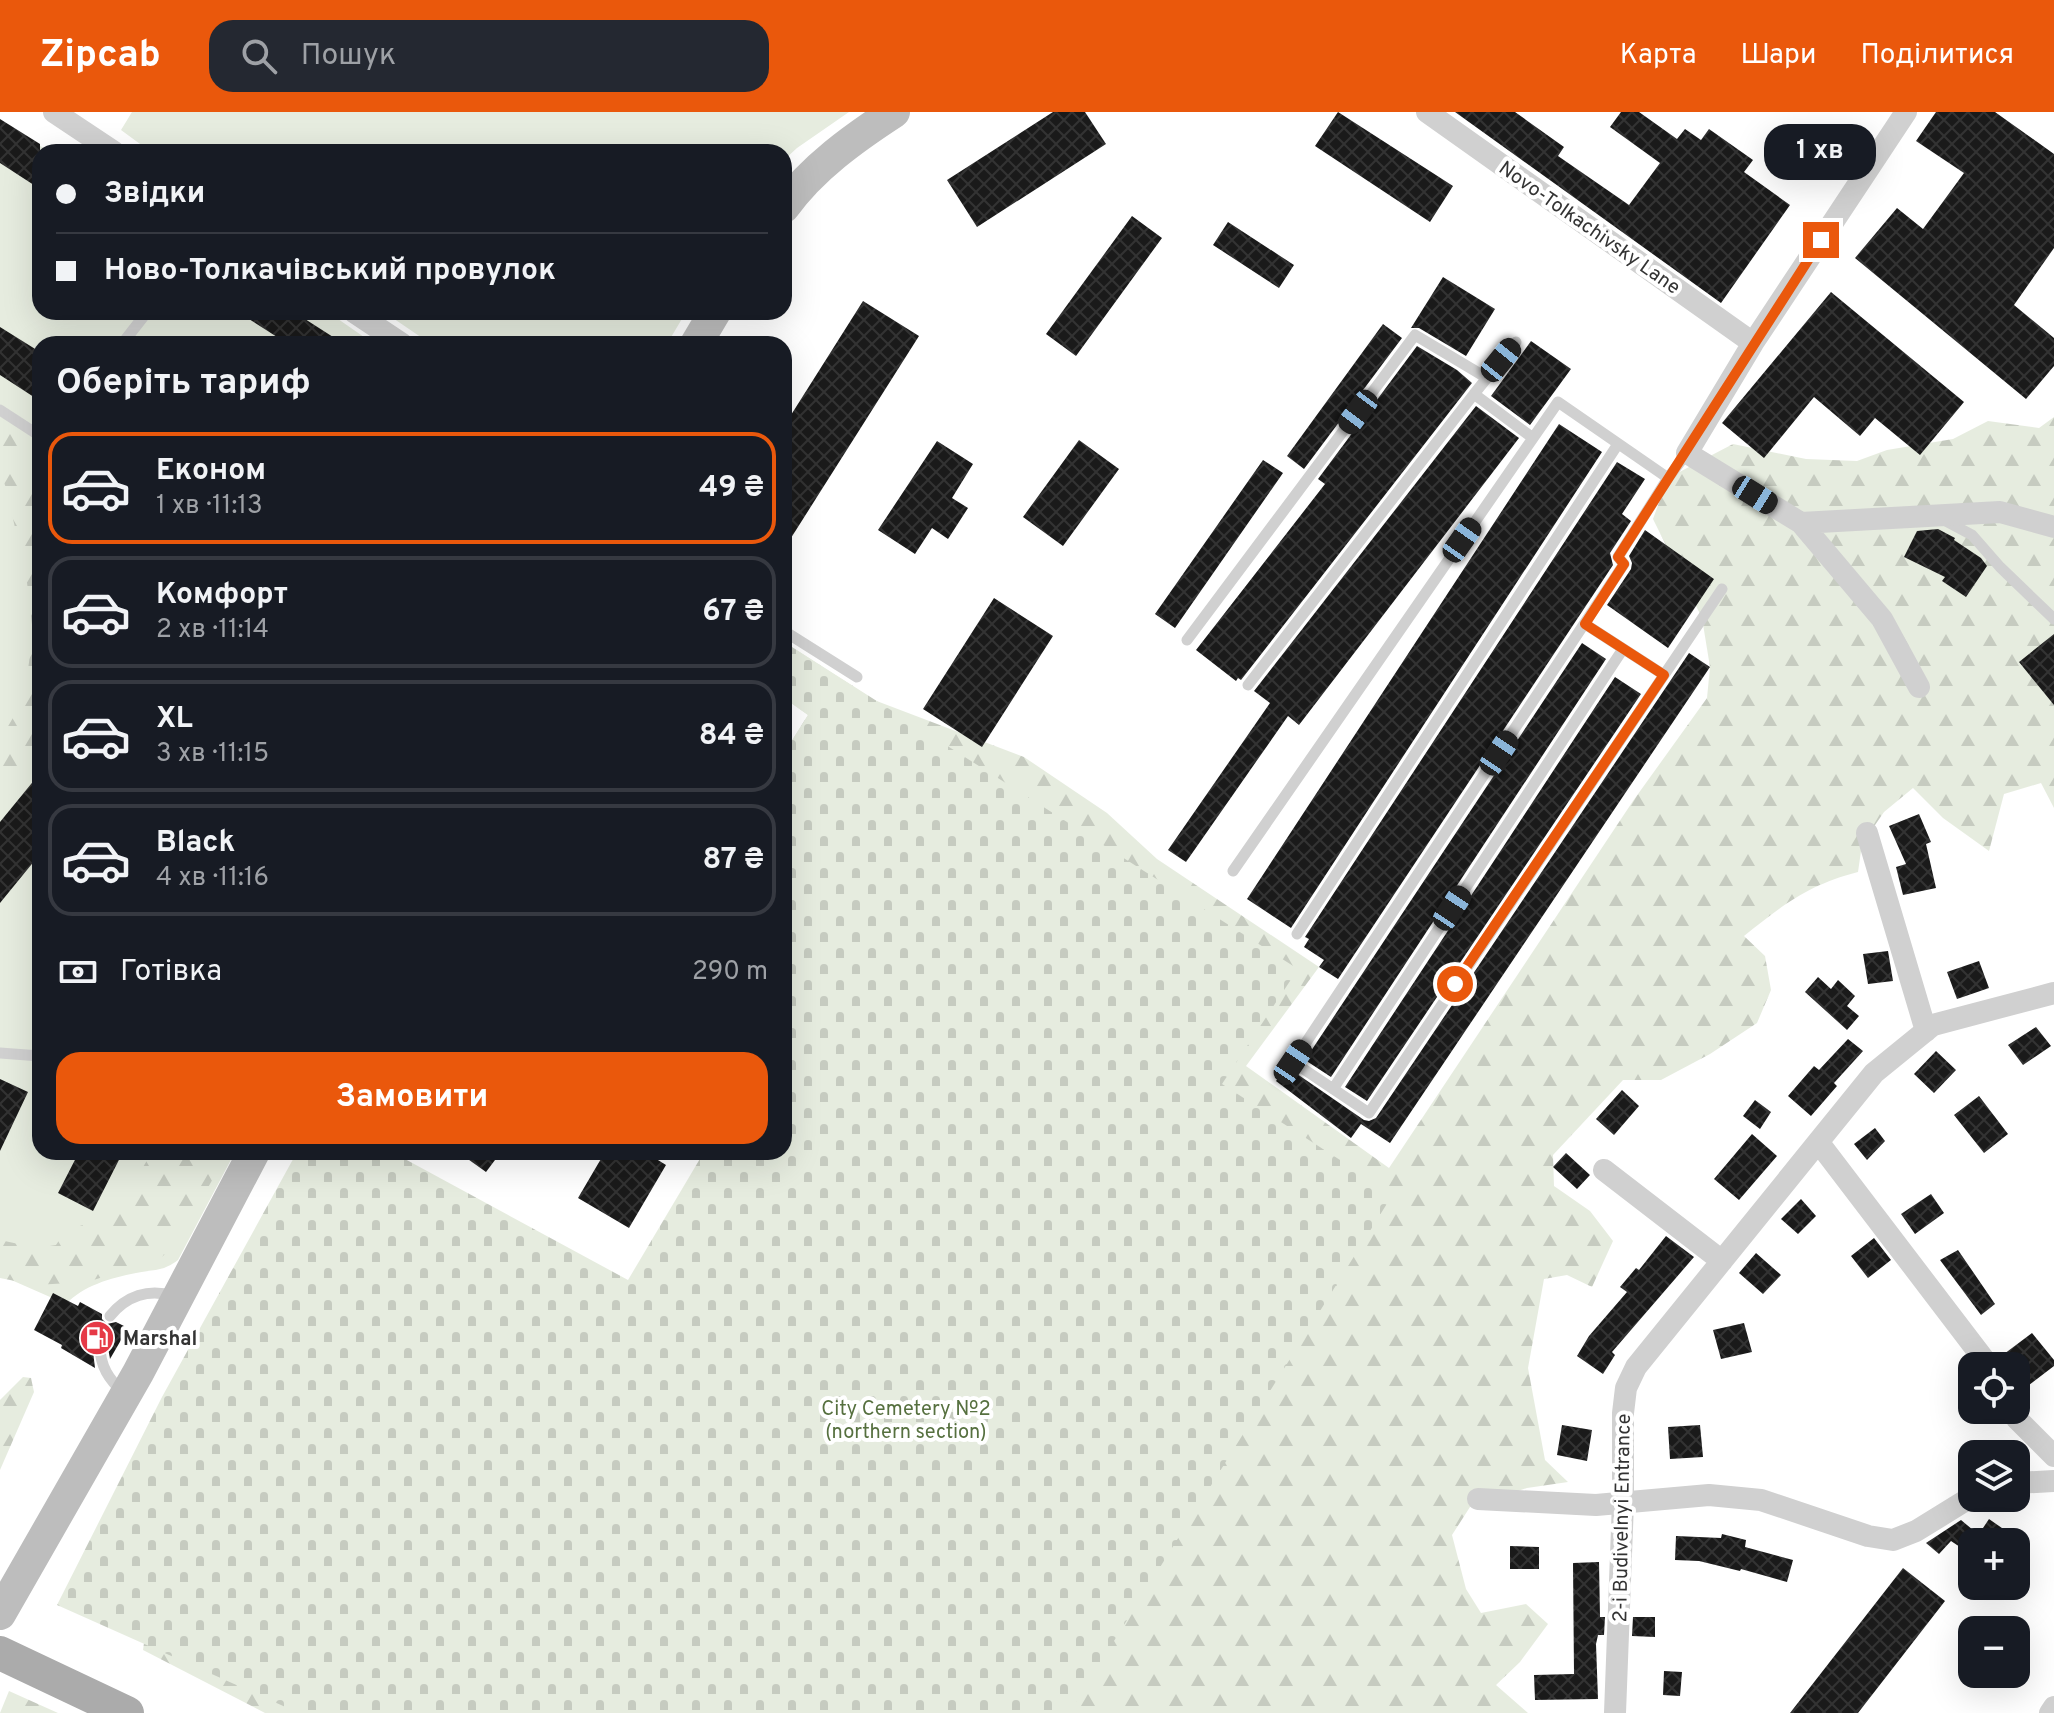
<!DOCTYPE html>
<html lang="uk">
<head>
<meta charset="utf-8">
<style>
	:root { --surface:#171b24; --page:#242831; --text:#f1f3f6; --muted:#9ea1a6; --line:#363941; --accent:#ea580c }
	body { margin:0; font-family:Overpass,sans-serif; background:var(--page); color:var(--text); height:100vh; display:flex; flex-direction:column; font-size:30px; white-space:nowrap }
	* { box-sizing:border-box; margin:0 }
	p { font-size:26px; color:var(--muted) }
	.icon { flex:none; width:44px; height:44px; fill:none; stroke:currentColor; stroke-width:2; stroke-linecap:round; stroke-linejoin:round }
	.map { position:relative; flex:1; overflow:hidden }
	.panel { position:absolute; left:32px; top:224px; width:760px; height:824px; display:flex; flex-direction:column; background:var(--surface); border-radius:24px; box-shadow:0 8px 32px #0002 }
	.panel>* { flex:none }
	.top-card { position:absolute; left:32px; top:32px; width:760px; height:176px; border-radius:24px; box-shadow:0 8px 32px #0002; display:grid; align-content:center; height:176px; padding:0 24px; background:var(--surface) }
	.buttons { position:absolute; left:1958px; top:1240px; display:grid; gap:16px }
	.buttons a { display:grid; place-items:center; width:72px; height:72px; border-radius:16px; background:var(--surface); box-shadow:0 8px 32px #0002; font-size:40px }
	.end { position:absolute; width:36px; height:36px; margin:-18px; border:10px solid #ea580c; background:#fff; box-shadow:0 0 0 4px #fff }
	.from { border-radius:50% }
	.bubble { position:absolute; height:56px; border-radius:24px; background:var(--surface); box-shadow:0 8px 32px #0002; font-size:26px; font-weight:700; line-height:56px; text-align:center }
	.car { position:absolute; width:24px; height:48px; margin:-24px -12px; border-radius:10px; box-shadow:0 0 6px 2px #0007; background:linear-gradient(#222 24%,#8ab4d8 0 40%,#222 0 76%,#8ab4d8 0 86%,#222 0) }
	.top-card b { display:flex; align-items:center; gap:28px; height:76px; font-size:30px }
	.top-card b+b { border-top:2px solid var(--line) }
	.top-card i { width:20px; height:20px; background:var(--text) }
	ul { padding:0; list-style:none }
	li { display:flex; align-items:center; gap:24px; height:112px; margin:0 16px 12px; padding:0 8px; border:4px solid var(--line); border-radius:24px }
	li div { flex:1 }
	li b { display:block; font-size:30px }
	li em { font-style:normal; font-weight:700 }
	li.on { border-color:var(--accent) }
	li>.icon { width:72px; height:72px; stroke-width:1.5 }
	h2 { padding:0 24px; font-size:36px; line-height:96px }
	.pay { display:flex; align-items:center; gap:20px; height:88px; padding:0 24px; font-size:30px }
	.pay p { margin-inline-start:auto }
	.primary-button { display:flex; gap:16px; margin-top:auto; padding:16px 24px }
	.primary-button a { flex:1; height:92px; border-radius:24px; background:var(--accent); color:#fff; font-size:32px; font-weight:700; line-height:92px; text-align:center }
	header { display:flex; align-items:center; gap:48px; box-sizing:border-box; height:112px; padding:0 40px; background:var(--accent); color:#fff }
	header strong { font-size:38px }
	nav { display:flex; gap:44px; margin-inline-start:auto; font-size:28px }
	.search { width:560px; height:72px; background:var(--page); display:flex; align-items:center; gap:20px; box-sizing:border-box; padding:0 28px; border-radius:24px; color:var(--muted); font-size:30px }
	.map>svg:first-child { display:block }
	.green { fill:#e6ecdf }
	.forest { fill:url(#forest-firs) }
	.cemetery { fill:url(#cemetery-stones) }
	.building { fill:url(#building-cross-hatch) }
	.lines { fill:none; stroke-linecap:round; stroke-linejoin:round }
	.lane { stroke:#d0d0d0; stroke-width:11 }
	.street { stroke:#d0d0d0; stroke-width:22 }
	.secondary { stroke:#bdbdbd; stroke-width:32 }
	.primary { stroke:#ababab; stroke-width:34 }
	.route { stroke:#ea580c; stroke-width:10 }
	.labels { text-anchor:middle; stroke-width:8; stroke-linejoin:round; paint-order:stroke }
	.street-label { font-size:20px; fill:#333; stroke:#fff }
	.poi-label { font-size:20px; font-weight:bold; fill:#333; stroke:#fff; text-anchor:start }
	.park-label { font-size:20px; fill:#56703f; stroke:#fff }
</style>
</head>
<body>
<header>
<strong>Zipcab</strong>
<div class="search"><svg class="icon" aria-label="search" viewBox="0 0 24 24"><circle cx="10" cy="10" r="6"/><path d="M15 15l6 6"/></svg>Пошук</div>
<nav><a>Карта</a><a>Шари</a><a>Поділитися</a></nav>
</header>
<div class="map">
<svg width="2054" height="1601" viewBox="0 0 2054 1601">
	<defs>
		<pattern id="forest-firs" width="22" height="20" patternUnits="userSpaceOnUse" patternTransform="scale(2)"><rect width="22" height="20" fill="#e6ecdf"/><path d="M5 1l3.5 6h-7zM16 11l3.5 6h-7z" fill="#c6cbc0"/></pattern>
		<pattern id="cemetery-stones" width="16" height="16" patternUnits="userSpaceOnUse" patternTransform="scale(2)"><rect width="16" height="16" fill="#e6ecdf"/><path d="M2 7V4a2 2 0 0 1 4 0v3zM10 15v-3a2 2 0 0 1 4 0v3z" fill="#c6cbc0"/></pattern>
		<pattern id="building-cross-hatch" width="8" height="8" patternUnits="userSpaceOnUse" patternTransform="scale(2)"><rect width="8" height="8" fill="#1a1a1a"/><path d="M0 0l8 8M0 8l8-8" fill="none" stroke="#333"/></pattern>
	</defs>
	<rect width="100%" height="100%" fill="#fff"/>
	<!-- green -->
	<path class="green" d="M 132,0 L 849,0 L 797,36 L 784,48 L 784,40 L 151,40 L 121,18 Z
		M 0,9 L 50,40 L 40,40 L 40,200 L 328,200 L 374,232 L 40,232 L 40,1040 L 235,1040 L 178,1148 C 162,1160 155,1157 136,1161 C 110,1166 83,1174 66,1192 L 0,1163 Z
		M 384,200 L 686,200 L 667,232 L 431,232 Z"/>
	<!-- forest -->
	<path class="forest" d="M 2054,305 L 2054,696 L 2041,671 L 2004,682 L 1989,739 L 1943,706 L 1913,676 L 1884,700 L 1862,732 L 1858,760 C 1808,773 1784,792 1744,824 L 1765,844 L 1771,878 L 1757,911 L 1710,942 L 1661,968 L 1623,968 L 1553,1043 L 1554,1074 L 1590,1099 L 1613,1129 L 1592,1175 L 1567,1163 L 1544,1167 L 1528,1256 L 1545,1348 L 1568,1370 L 1527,1376 L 1470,1395 L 1452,1423 L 1466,1477 L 1481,1501 L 1526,1492 L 1548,1512 L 1520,1550 L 1496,1573 L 1528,1601 L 265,1601 L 143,1538 L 149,1496 L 630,1191 L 784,1040 L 784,641 L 808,603 L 784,586 L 784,530 L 874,588 L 1024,645 L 1107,701 L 1157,747 L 1319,855 L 1246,954 L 1389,1056 L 1633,689 L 1707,586 L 1710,555 L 1702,506 L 1653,407 L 1668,366 L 1733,332 L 1806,347 L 1857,349 L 1887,338 L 1953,327 L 1988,309 L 2039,316 Z
		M 0,306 L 14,321 L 25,365 L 40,392 L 40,646 L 0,693 L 0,628 L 24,587 L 33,521 L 26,462 L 5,373 L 0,362 Z
		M 152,1040 L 228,1040 L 175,1134 L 158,1148 L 87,1170 L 35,1173 L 0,1166 L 0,1128 L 37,1136 L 56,1133 L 66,1118 L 114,1104 Z
		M 23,1265 L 31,1266 L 34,1280 L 0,1358 L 0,1288 Z
		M 9,1579 L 58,1601 L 0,1601 Z"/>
	<!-- cemetery -->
	<path class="cemetery" d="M 784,530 L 1298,857 L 1222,972 L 1393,1082 L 1069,1601 L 299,1601 L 57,1493 L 162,1285 L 297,1040 L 392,1040 L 628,1168 L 704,1040 L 784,1040 L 784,641 L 808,603 L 784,586 Z"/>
	<!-- building -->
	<path class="building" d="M 1053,0 L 1085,0 L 1106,32 L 977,115 L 947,68 Z
		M 1338,0 L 1453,74 L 1430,110 L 1315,34 Z
		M 1455,0 L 1515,0 L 1564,35 L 1558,44 L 1629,93 L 1660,51 L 1610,15 L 1621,0 L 1639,0 L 1677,27 L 1685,17 L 1701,28 L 1709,17 L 1753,48 L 1744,60 L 1790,93 L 1721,191 Z
		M 1936,0 L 1995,0 L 2054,42 L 2054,136 L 2014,193 L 2054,226 L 2054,254 L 2026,287 L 1855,146 L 1897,96 L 1923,117 L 1964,61 L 1916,29 Z
		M 0,7 L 40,32 L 40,77 L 0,51 Z
		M 1132,104 L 1162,126 L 1076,244 L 1046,222 Z
		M 1228,110 L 1294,153 L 1279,176 L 1213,133 Z
		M 1443,165 L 1495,197 L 1466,244 L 1419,216 L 1411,216 Z
		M 1831,180 L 1964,290 L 1920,343 L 1875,306 L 1860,324 L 1814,285 L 1764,346 L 1722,311 Z
		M 863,189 L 919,224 L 784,437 L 784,314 Z
		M 238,200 L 294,200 L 344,232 L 288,232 Z
		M 1383,212 L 1402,226 L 1304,357 L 1287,344 Z
		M 0,215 L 40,240 L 40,289 L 0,263 Z
		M 1531,229 L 1571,257 L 1530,313 L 1491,284 Z
		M 1417,234 L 1457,258 L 1472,271 L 1241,568 L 1238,566 L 1236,569 L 1196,538 L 1325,372 L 1318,367 Z
		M 1476,294 L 1519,326 L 1299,613 L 1288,604 L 1186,750 L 1168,738 L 1270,591 L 1254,579 Z
		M 1559,312 L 1602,340 L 1291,816 L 1247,787 Z
		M 1079,328 L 1119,357 L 1063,434 L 1023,405 Z
		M 937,329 L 973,352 L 952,386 L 968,396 L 948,427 L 932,416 L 915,442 L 878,418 Z
		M 1263,348 L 1283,361 L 1175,516 L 1155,502 Z
		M 1617,350 L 1645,367 L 1622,402 L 1631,409 L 1610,441 L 1613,453 L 1338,867 L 1319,855 L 1324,848 L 1304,835 L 1309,827 L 1305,825 Z
		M 1938,417 L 1955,426 L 1954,428 L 1981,446 L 1987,454 L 1966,485 L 1942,469 L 1945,465 L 1904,445 L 1917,419 Z
		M 1645,418 L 1714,467 L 1668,536 L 1607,493 L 1631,457 L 1632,451 L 1629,444 Z
		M 994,486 L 1053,524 L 982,635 L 923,597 Z
		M 2054,522 L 2054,593 L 2019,550 Z
		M 1582,531 L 1606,547 L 1331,965 L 1305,948 Z
		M 1689,541 L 1710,555 L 1390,1031 L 1361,1012 L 1351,1026 L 1276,969 L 1287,955 L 1364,1008 L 1369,1009 L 1376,1006 Z
		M 1615,565 L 1641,582 L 1367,989 L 1345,975 Z
		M 40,661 L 40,742 L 0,791 L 0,710 Z
		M 1919,702 L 1931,730 L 1926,732 L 1936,776 L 1903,783 L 1896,755 L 1906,752 L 1889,714 Z
		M 1888,839 L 1893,869 L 1868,872 L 1863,842 Z
		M 1979,849 L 1989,876 L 1957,887 L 1947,860 Z
		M 1818,865 L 1831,877 L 1838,868 L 1855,884 L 1847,894 L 1859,904 L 1847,918 L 1805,880 Z
		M 2036,915 L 2051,934 L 2023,953 L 2008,933 Z
		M 1848,927 L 1863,939 L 1834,971 L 1837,974 L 1811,1004 L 1788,984 L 1814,954 L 1819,958 Z
		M 1936,939 L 1956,958 L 1934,981 L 1914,962 Z
		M 0,967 L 28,980 L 0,1039 Z
		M 1622,978 L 1639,994 L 1614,1023 L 1596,1007 Z
		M 1979,984 L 2008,1022 L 1984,1041 L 1954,1003 Z
		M 1755,988 L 1771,1000 L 1760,1017 L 1743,1004 Z
		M 1875,1016 L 1885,1029 L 1867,1048 L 1854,1032 Z
		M 1752,1022 L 1777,1044 L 1739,1088 L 1714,1067 Z
		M 79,1040 L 123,1040 L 93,1099 L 58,1081 Z
		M 458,1040 L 501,1040 L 486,1060 Z
		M 605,1040 L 645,1040 L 666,1053 L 629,1116 L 578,1086 Z
		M 1566,1041 L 1590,1063 L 1577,1077 L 1553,1055 Z
		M 1931,1082 L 1944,1101 L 1915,1122 L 1901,1102 Z
		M 1801,1087 L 1816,1104 L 1798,1122 L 1781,1107 Z
		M 1666,1124 L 1694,1145 L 1612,1240 L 1615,1243 L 1603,1262 L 1577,1244 L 1589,1224 L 1627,1180 L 1620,1175 L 1636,1156 L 1639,1158 Z
		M 1874,1126 L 1891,1148 L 1868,1166 L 1851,1144 Z
		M 1958,1138 L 1995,1192 L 1981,1203 L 1940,1148 Z
		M 1756,1141 L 1781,1163 L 1763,1182 L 1739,1161 Z
		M 53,1181 L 78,1194 L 80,1190 L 102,1202 L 102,1207 L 107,1212 L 116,1210 L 128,1216 L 110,1247 L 107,1230 L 103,1226 L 96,1227 L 92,1231 L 95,1256 L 61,1236 L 62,1233 L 34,1218 Z
		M 1744,1211 L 1752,1240 L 1721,1247 L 1713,1218 Z
		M 2032,1221 L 2054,1248 L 2054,1254 L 2029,1273 L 2004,1242 Z
		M 1562,1313 L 1592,1318 L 1587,1349 L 1557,1343 Z
		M 1700,1313 L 1703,1345 L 1670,1347 L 1668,1315 Z
		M 1989,1407 L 2022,1430 L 1990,1430 L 1979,1422 Z
		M 1961,1408 L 1973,1418 L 1960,1435 L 1951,1429 L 1939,1442 L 1926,1431 Z
		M 1722,1422 L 1746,1428 L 1745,1435 L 1793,1448 L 1787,1470 L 1741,1457 L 1740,1459 L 1699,1449 L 1675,1448 L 1676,1424 L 1721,1426 Z
		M 1510,1434 L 1539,1435 L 1539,1457 L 1510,1457 Z
		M 1599,1450 L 1600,1505 L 1605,1505 L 1604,1523 L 1598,1523 L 1596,1532 L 1598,1587 L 1535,1588 L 1534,1563 L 1574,1562 L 1573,1451 Z
		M 1903,1456 L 1945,1489 L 1858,1601 L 1790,1601 Z
		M 1633,1505 L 1655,1505 L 1655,1525 L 1632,1524 Z
		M 1664,1559 L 1682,1560 L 1680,1584 L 1663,1583 Z"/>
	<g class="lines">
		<!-- lane -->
		<path class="lane" d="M 1516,230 L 1474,282 L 1533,326
			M 122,232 L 147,200
			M 0,298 L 40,324
			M 1668,366 L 1618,445 L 1624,452 L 1293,950 L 1369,1001 L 1722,477
			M 1942,407 L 1972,423 L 2000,455 L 2054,507
			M 1585,512 L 1664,563
			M 784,519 L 857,565
			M 1187,528 L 1415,223 L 1487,266
			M 1248,573 L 1474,282
			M 1233,759 L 1558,290 L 1668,366 L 1687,341
			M 1297,822 L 1618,332
			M 0,941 L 40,944
			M 1333,977 L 1623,537
			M 110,1204 C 126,1184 149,1176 173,1184
			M 100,1234 C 100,1254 109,1268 124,1281"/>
		<!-- street -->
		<path class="street" d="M 54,0 L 114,40
			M 1427,0 L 1753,231
			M 1906,0 L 1753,231 L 1687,341 L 1801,411 L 2000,400 L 2054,415
			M 354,200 L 402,232
			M 1801,411 L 1882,507 L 1919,575
			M 1867,721 L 1926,919
			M 1819,1031 L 1989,1254
			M 1604,1058 L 1722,1149
			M 2013,1298 L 2017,1307 L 2054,1344
			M 2016,1371 L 2054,1369
			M 1478,1387 L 1596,1393 L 1709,1383 L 1761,1388 L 1868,1424 L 1893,1428 L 1916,1419 L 1963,1390 L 1975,1386
			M 1615,1601 L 1623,1390 L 1623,1301 L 1626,1276 L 1636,1255 L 1874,961 L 1933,913 L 2054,881
			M 2050,1601 L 2054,1595"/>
		<!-- secondary -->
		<path class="secondary" d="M 784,95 C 812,56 854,26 894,0
			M 696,232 L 715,200
			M 0,1502 L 138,1261 L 254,1040"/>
		<!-- primary -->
		<path class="primary" d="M 0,1541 L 127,1601"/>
	</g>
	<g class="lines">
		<!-- route -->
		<path class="route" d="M 1455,872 L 1664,563 L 1585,512 L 1624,452 L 1618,445 L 1821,128"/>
	</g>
	<!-- icons -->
	<defs>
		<g id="fuel-disc" transform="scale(1.8)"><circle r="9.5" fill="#e63946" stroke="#fff"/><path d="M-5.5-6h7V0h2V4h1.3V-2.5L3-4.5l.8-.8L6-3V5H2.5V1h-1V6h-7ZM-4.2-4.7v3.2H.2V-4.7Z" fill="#fff"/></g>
	</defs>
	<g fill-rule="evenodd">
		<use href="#fuel-disc" x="97" y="1226"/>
	</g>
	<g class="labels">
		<!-- street labels -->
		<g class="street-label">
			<text transform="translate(1590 115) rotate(35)" y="7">Novo-Tolkachivsky Lane</text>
			<text transform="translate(1621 1406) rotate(-89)" y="7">2-i Budivelnyi Entrance</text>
		</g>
		<!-- poi labels -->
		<g class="poi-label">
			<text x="123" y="1233">Marshal</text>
		</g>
		<!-- park labels -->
		<g class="park-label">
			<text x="906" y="1303">City Cemetery №2<tspan x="906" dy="23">(northern section)</tspan></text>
		</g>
	</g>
</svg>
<div class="buttons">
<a><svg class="icon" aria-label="locate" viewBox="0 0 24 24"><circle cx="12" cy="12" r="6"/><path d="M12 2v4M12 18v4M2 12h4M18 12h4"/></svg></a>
<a><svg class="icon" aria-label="layers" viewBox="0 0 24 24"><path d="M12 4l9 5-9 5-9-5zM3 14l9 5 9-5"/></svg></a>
<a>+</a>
<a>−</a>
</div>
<i class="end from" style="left:1455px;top:872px"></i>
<i class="end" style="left:1821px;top:128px"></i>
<div class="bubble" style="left:1764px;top:12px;width:112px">1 хв</div>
<i class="car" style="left:1501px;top:248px;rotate:39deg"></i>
<i class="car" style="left:1358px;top:300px;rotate:217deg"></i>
<i class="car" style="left:1755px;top:383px;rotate:122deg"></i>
<i class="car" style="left:1462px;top:428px;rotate:35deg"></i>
<i class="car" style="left:1499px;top:641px;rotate:34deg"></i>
<i class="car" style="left:1452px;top:796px;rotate:33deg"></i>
<i class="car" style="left:1293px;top:950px;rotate:34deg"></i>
<div class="top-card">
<b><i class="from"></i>Звідки</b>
<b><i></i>Ново-Толкачівський провулок</b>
</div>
<section class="panel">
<h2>Оберіть тариф</h2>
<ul>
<li class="on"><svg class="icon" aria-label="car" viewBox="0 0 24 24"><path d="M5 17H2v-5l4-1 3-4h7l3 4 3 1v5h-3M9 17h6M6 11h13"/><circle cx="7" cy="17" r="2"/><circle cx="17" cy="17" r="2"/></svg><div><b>Економ</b><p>1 хв · 11:13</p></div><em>49 ₴</em></li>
<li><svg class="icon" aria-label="car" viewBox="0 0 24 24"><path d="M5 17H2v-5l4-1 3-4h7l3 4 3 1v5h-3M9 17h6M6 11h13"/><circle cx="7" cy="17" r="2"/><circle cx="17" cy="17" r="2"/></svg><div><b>Комфорт</b><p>2 хв · 11:14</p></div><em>67 ₴</em></li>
<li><svg class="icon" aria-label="car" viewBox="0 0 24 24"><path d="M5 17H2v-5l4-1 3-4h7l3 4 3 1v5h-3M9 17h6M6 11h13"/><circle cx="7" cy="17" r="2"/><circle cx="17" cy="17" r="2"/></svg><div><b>XL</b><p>3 хв · 11:15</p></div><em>84 ₴</em></li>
<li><svg class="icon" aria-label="car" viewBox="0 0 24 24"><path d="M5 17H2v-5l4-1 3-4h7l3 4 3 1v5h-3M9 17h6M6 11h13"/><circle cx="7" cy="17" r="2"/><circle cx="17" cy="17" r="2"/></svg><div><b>Black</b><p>4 хв · 11:16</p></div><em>87 ₴</em></li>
</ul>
<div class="pay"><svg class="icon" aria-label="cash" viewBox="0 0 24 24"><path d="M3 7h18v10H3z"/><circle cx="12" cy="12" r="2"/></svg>Готівка<p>290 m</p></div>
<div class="primary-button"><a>Замовити</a></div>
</section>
</div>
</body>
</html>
